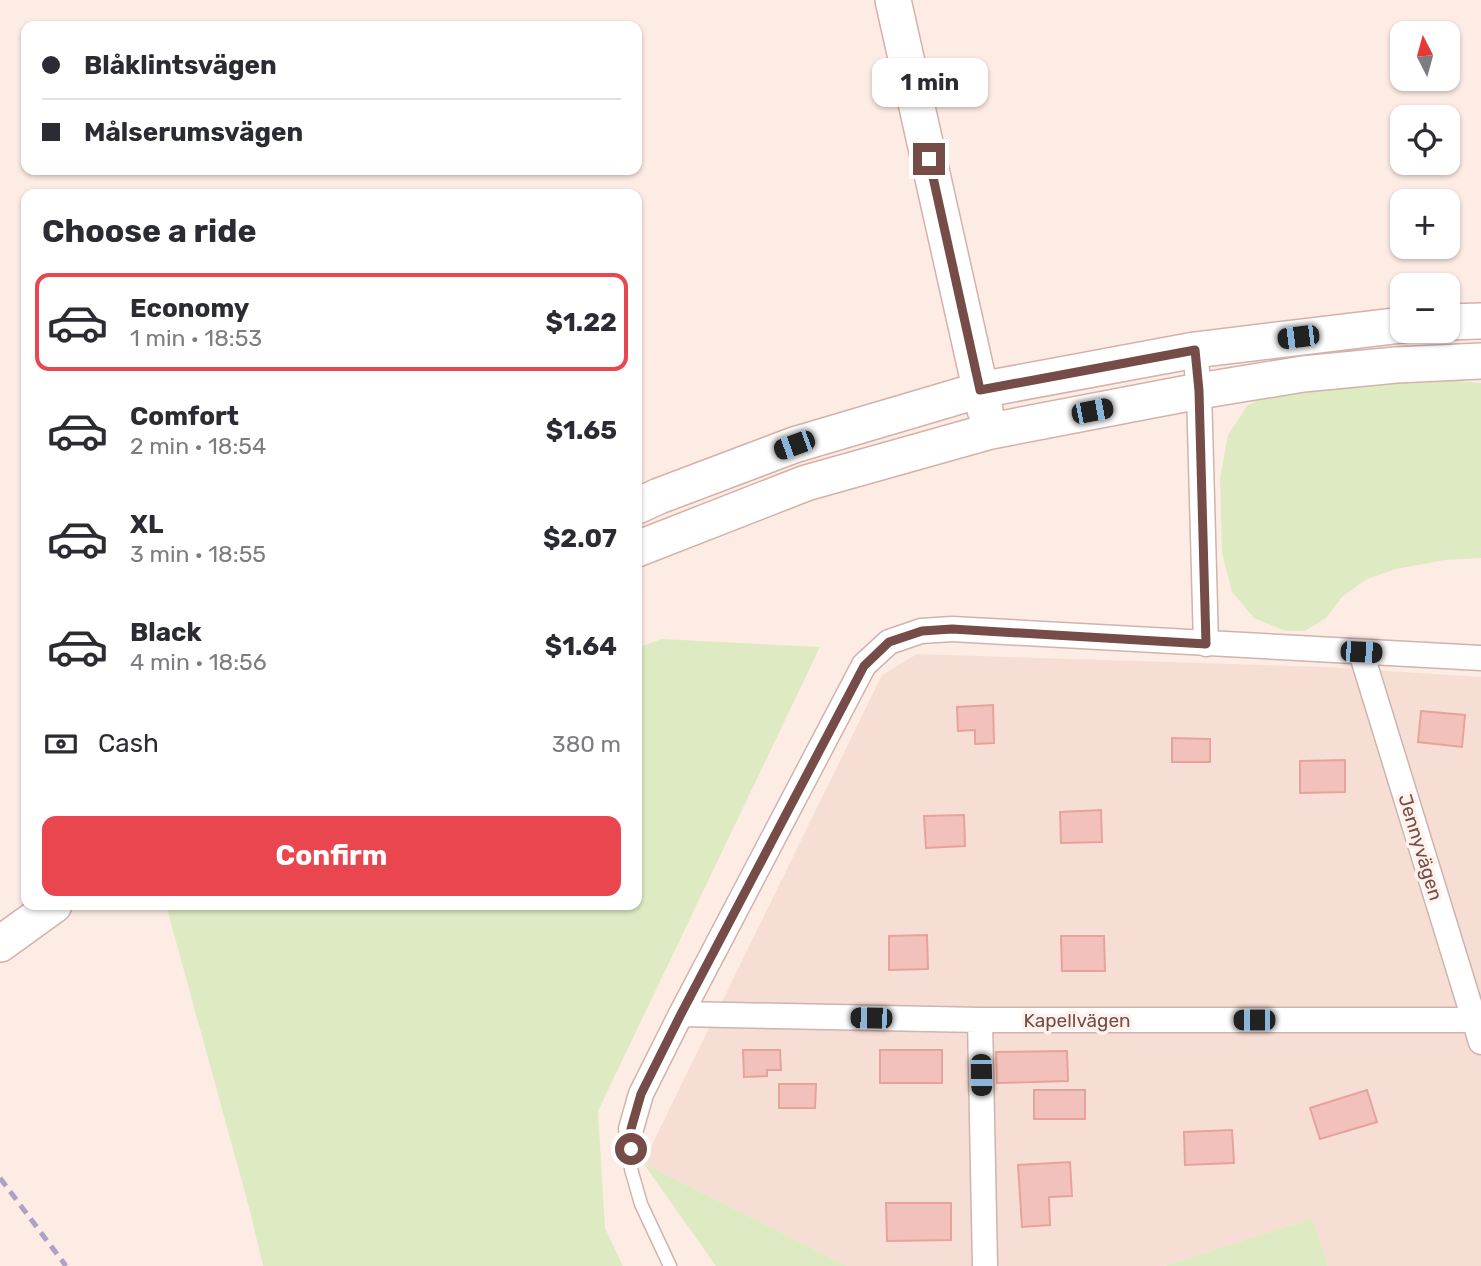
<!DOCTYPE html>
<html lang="en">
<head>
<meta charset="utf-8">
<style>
	:root { --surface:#fff; --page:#f7f7f7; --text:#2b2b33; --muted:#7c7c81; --line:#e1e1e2; --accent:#e94650 }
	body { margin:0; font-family:Rubik,sans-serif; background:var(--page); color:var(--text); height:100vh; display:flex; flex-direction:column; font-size:26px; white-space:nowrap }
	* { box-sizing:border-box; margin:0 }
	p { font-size:23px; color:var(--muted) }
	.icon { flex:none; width:38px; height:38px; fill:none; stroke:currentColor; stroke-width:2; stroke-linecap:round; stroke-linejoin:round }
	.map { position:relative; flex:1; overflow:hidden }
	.sheet { position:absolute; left:21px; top:189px; width:621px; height:721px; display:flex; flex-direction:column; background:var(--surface); border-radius:14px; box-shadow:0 2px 5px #0004 }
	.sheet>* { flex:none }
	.guide { position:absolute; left:21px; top:21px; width:621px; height:154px; border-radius:14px; box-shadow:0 2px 5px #0004; display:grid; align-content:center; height:154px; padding:0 21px; background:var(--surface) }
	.needle { width:46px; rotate:354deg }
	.fabs { position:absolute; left:1390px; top:21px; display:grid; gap:14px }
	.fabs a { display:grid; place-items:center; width:70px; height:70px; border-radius:14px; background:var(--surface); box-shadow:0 2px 5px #0004; font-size:35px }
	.end { position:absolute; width:32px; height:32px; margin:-16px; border:9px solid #764c49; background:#fff; box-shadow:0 0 0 4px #fff }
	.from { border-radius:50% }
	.bubble { position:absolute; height:49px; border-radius:14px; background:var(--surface); box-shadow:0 2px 5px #0004; font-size:23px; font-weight:700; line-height:49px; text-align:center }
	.car { position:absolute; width:21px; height:42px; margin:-21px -10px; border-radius:9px; box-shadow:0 0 5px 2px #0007; background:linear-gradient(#222 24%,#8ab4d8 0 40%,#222 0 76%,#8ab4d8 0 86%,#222 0) }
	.guide b { display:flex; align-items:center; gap:24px; height:66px; font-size:26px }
	.guide b+b { border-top:2px solid var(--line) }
	.guide i { width:18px; height:18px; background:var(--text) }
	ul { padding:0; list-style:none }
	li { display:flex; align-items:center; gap:21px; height:98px; margin:0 14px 10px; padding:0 7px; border:4px solid transparent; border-radius:14px }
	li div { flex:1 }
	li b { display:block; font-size:26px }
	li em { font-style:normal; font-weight:700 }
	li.on { border-color:var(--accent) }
	li>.icon { width:63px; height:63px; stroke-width:1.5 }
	h2 { padding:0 21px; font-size:32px; line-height:84px }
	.pay { display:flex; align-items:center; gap:18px; height:77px; padding:0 21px; font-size:26px }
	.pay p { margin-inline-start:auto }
	.button { display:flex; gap:14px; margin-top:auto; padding:14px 21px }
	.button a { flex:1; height:80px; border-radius:14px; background:var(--accent); color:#fff; font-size:28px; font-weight:700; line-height:80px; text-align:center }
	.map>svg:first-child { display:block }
	.residential { fill:#f6ded5 }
	.green { fill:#deebc2 }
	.building { fill:#f3c1bb; stroke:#e6a39b; stroke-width:2 }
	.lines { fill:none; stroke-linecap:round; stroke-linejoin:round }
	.lane-casing { stroke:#d0b3ad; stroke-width:15 }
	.street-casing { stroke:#d0b3ad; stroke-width:27 }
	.secondary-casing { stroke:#d4b1aa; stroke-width:38 }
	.lane { stroke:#fff; stroke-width:12 }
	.street { stroke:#fff; stroke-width:24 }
	.secondary { stroke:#fff; stroke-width:35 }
	.rail { stroke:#aba2c6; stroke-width:5; stroke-dasharray:10 7; stroke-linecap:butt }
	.route { stroke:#764c49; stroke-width:9 }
	.labels { text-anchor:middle; stroke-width:7; stroke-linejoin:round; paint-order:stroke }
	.street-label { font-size:19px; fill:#764c49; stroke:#fff1eb }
</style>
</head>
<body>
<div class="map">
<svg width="1481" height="1266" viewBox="0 0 1481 1266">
	<rect width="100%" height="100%" fill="#fdece4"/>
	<!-- residential -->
	<path class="residential" d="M 917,654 L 1326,667 L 1481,677 L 1481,1266 L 1328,1266 L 1311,1219 L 1164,1266 L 847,1266 L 643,1163 L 882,675 Z"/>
	<!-- green -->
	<path class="green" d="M 1428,378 L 1481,383 L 1481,558 L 1445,560 L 1396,569 L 1367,579 L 1343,596 L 1326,618 L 1305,631 L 1286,631 L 1254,618 L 1232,592 L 1222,553 L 1220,478 L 1228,435 L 1247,406 L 1269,393 Z
		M 662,639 L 820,647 L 598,1111 L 605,1228 L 623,1266 L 263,1266 L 250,1211 L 166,905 L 637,905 L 637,648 Z
		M 643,1163 L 847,1266 L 716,1266 Z
		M 1312,1219 L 1328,1266 L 1164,1266 L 1311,1219 Z"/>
	<!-- building -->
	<path class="building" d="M 993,705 L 994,743 L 975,744 L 975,730 L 958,731 L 957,707 Z
		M 1421,711 L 1465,715 L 1462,747 L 1418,742 Z
		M 1172,738 L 1210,739 L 1210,762 L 1172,762 Z
		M 1345,760 L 1345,792 L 1300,793 L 1300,761 Z
		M 1101,810 L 1102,842 L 1061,843 L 1060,812 Z
		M 964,815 L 965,846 L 926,848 L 924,816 Z
		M 927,935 L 928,969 L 889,970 L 889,936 Z
		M 1061,936 L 1104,936 L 1105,971 L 1062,971 Z
		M 743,1050 L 780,1050 L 781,1070 L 767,1070 L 767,1076 L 744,1077 Z
		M 880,1050 L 942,1050 L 942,1083 L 880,1083 Z
		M 1067,1051 L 1068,1081 L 997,1083 L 996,1052 Z
		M 779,1084 L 816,1084 L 815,1108 L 779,1108 Z
		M 1034,1090 L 1085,1090 L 1085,1119 L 1034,1119 Z
		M 1367,1090 L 1377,1122 L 1320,1139 L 1310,1108 Z
		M 1232,1130 L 1234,1163 L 1185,1165 L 1184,1132 Z
		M 1070,1162 L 1072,1196 L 1049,1197 L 1050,1225 L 1022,1227 L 1018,1165 Z
		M 886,1203 L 951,1203 L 951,1240 L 887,1241 Z"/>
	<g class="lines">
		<!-- lane casing -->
		<g class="lane-casing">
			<path id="lane" d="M 631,1129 L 631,1169 L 641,1204 L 670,1266"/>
		</g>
		<!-- street casing -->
		<g class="street-casing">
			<path id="street" d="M 1195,350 L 1199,391 L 1206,644
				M 1361,652 L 1481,1042
				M 681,1014 L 980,1020 L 1474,1020
				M 980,1020 L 985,1266
				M 631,1129 L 641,1094 L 681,1014 L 864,665 L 889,642 L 921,631 L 952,629 L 1481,658"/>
		</g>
		<!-- secondary casing -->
		<g class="secondary-casing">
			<path id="secondary" d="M 893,0 L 985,410
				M 1447,322 L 1481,321
				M 637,506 L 659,496 L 794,445 L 980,390 L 1195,350 L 1402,325
				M 637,549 L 806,483 L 991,431 L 1199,391 L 1303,374 L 1396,365 L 1481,361
				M 0,944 L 54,905"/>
		</g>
		<!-- lane -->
		<use href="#lane" class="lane"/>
		<!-- street -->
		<use href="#street" class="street"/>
		<!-- secondary -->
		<use href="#secondary" class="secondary"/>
		<!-- rail -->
		<path class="rail" d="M 0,1178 L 66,1266"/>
	</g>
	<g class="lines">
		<!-- route -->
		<path class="route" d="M 631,1149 L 631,1129 L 641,1094 L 681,1014 L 864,666 L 889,642 L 922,631 L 952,629 L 1206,644 L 1199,391 L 1195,350 L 980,390 L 929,159"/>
	</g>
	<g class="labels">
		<!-- street labels -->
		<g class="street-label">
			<text transform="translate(1421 847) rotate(73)" y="7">Jennyvägen</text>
			<text x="1077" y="1027">Kapellvägen</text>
		</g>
	</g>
</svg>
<div class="fabs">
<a><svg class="needle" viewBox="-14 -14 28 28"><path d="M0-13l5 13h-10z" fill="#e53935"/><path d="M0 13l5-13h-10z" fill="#7c7c81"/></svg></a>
<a><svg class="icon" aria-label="locate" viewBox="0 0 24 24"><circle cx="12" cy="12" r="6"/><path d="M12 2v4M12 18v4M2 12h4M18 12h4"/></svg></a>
<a>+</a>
<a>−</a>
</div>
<i class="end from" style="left:631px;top:1149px"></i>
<i class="end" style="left:929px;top:159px"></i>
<div class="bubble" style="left:872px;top:58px;width:116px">1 min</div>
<i class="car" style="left:1298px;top:337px;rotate:263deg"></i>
<i class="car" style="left:1092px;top:411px;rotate:79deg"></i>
<i class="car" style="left:794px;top:445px;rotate:250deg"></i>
<i class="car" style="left:1361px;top:652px;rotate:93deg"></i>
<i class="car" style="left:871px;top:1018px;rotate:271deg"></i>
<i class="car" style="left:1254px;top:1020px;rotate:270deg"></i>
<i class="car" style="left:981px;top:1075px;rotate:179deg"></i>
<div class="guide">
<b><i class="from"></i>Blåklintsvägen</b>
<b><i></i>Målserumsvägen</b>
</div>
<section class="sheet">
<h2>Choose a ride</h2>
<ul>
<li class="on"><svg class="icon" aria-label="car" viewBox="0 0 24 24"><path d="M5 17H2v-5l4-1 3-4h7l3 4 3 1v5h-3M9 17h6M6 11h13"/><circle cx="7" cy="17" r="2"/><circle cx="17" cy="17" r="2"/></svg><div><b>Economy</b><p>1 min · 18:53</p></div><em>$1.22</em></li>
<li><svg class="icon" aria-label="car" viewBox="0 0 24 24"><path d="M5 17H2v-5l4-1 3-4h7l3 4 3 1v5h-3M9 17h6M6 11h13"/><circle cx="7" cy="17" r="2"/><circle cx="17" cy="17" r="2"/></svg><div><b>Comfort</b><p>2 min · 18:54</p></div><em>$1.65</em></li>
<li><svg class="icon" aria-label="car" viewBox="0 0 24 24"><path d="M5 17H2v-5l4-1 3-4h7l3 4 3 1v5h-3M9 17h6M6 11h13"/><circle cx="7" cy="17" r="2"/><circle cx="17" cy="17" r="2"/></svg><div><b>XL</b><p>3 min · 18:55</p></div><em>$2.07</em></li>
<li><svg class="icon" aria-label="car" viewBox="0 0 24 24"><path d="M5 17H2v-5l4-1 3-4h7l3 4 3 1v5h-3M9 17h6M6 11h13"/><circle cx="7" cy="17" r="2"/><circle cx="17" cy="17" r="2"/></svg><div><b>Black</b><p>4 min · 18:56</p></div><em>$1.64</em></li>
</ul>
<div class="pay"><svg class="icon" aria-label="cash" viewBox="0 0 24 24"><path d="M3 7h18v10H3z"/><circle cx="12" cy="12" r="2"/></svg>Cash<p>380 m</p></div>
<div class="button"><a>Confirm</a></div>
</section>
</div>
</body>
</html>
